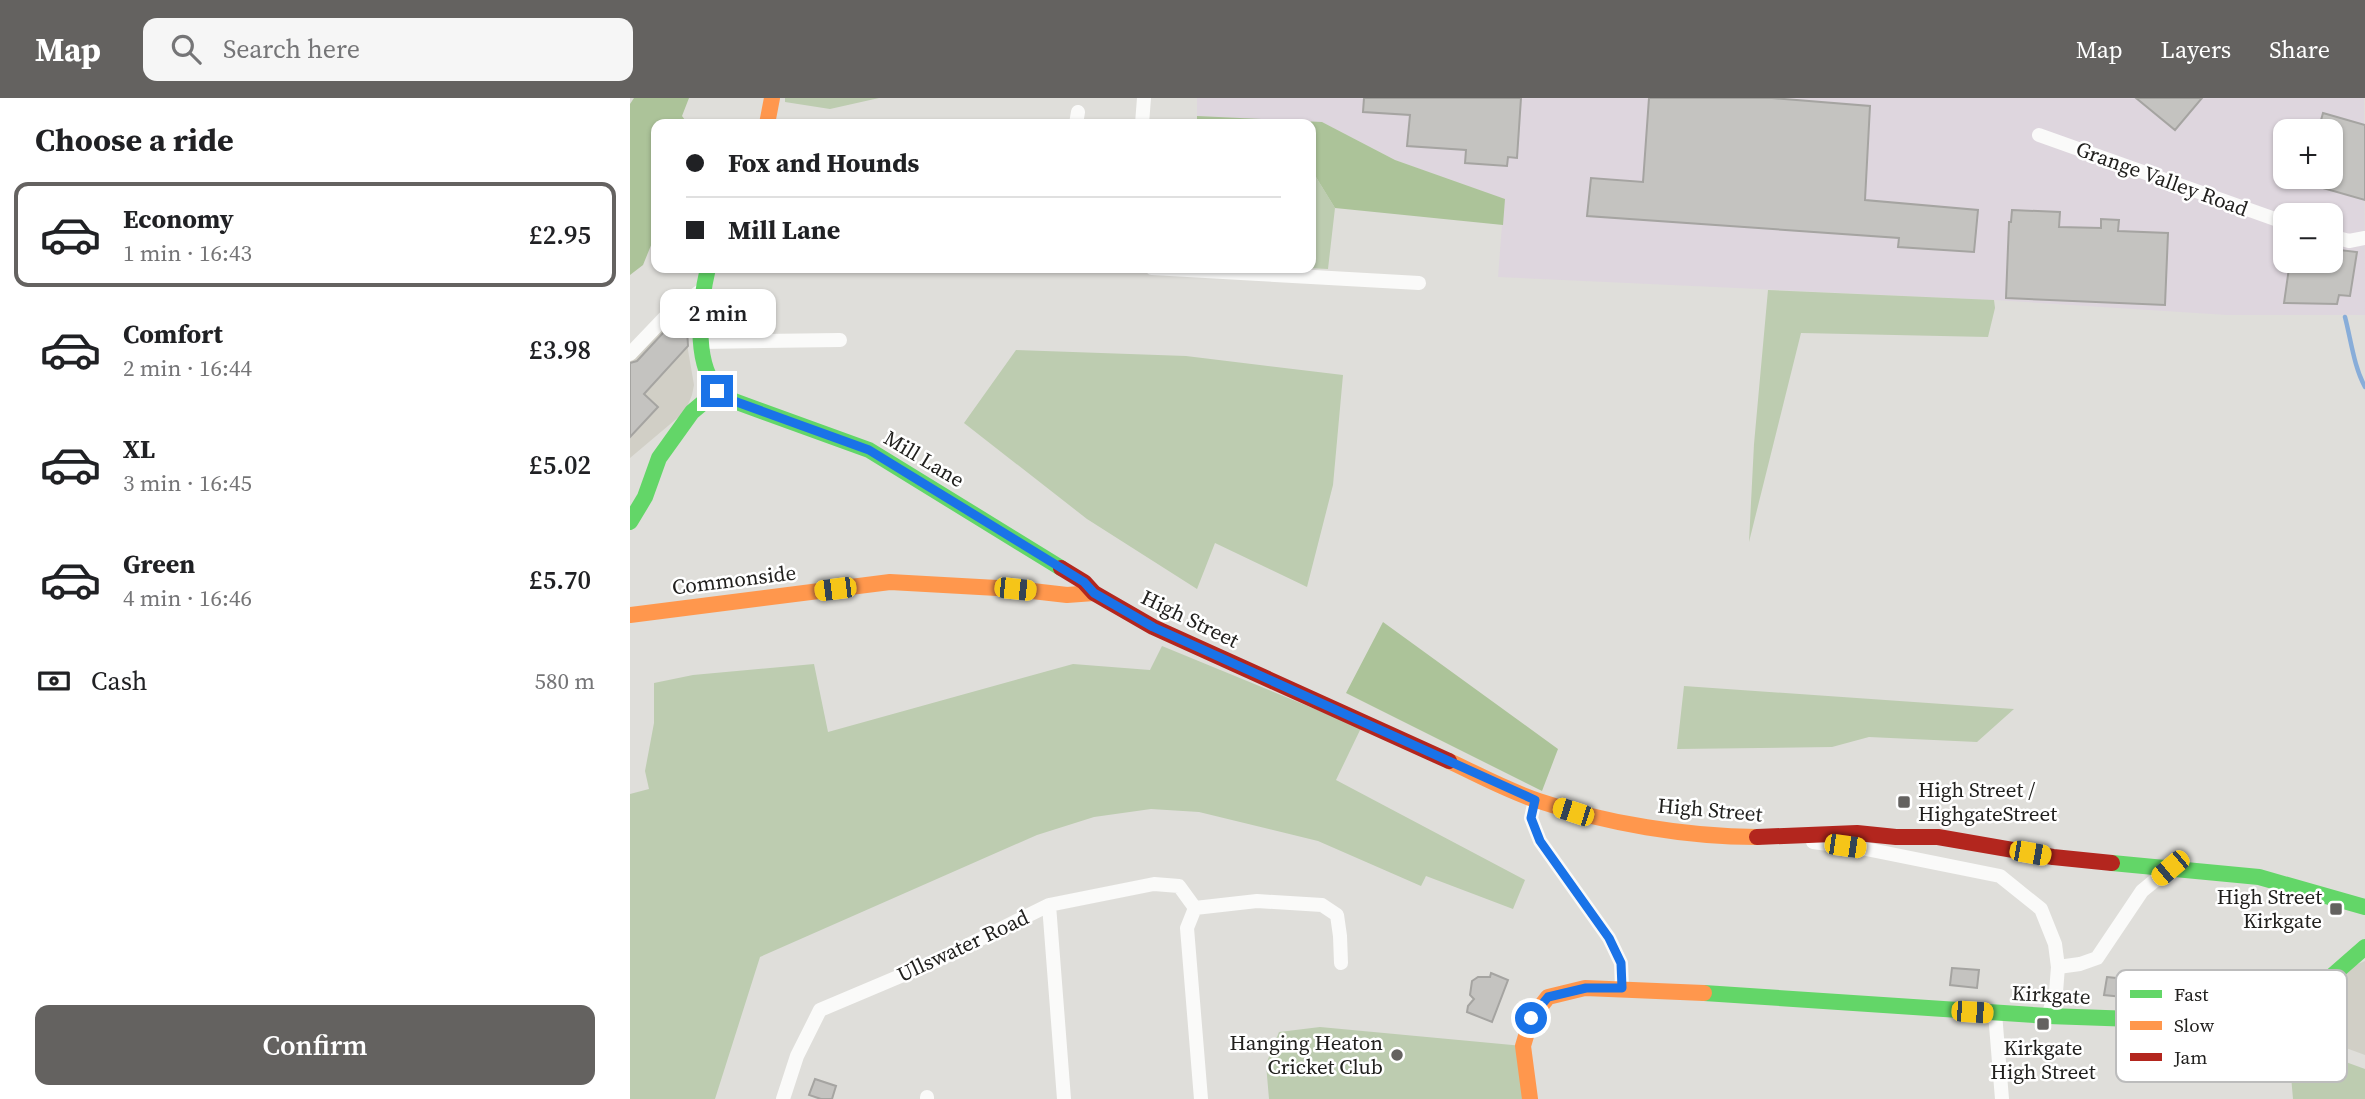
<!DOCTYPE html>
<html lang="en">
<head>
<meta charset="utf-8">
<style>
	:root { --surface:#fff; --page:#f6f6f6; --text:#202124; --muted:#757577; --line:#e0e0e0; --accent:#646260 }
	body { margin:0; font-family:"Source Serif 4",serif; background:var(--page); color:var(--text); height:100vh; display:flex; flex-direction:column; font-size:26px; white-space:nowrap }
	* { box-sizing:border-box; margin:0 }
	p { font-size:23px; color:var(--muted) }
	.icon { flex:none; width:38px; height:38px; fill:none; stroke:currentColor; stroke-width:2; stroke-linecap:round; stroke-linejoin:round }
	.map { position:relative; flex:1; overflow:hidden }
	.details { display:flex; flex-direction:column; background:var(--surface); width:630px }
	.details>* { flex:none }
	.banner { position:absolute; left:21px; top:21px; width:665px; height:154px; border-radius:14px; box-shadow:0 2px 5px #0004; display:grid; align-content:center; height:154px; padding:0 35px; background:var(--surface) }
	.buttons { position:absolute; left:1643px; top:21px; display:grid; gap:14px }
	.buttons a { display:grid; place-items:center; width:70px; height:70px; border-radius:14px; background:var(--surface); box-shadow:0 2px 5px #0004; font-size:35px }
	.end { position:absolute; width:32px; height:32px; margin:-16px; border:9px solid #1a73e8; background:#fff; box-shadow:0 0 0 4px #fff }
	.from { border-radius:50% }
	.bubble { position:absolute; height:49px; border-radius:14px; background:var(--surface); box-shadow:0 2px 5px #0004; font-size:23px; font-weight:600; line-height:49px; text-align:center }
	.car { position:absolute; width:21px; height:42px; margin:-21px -10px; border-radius:9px; box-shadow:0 0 5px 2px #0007; background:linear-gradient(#f5c518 24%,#345 0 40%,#f5c518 0 76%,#345 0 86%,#f5c518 0) }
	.banner b { display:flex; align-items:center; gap:24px; height:66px; font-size:26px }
	.banner b+b { border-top:2px solid var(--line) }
	.banner i { width:18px; height:18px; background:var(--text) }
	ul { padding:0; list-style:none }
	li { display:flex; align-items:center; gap:21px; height:105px; margin:0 14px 10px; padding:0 21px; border:4px solid transparent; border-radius:14px }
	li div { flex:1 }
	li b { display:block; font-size:26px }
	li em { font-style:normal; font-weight:600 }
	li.on { border-color:var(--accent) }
	li>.icon { width:63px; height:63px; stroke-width:1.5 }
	h2 { padding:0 35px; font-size:32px; line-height:84px }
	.pay { display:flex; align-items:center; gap:18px; height:77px; padding:0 35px; font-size:26px }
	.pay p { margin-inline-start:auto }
	.button { display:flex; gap:14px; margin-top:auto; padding:14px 35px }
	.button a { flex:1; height:80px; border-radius:14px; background:var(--accent); color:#fff; font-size:28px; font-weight:600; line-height:80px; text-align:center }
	header { display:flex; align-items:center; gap:42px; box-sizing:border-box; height:98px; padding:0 35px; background:var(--accent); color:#fff }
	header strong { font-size:33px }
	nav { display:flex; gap:38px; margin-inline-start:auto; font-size:24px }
	.search { width:490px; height:63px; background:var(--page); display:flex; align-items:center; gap:18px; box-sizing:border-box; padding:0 24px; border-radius:14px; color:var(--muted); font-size:26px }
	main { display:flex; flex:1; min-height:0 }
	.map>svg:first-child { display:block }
	.industrial { fill:#ded6de; fill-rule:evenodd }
	.built { fill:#d1cfc6 }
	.green { fill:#bdccb0 }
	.forest { fill:#acc399 }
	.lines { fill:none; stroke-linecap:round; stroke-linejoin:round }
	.stream { stroke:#88add9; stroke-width:4.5 }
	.building { fill:#c4c3c0; stroke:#a5a4a1; stroke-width:2 }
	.street { stroke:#fafaf9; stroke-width:14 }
	.fast { stroke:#63d668; stroke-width:16 }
	.slow { stroke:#ff974d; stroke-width:16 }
	.jam { stroke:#b3261e; stroke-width:16 }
	.route { stroke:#1a73e8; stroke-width:9 }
	.poi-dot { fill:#646260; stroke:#fff; stroke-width:2.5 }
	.labels { text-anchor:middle; stroke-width:5; stroke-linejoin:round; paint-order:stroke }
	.street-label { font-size:21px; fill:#21201e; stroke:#fff }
	.poi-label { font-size:21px; fill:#21201e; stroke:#fff; text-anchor:end }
	.key { fill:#fff; stroke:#bcbcbc; stroke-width:2 }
	.key-label { font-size:19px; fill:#21201e }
</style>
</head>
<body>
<header>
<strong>Map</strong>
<div class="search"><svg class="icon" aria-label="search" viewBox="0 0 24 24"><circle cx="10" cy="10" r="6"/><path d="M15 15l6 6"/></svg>Search here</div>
<nav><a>Map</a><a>Layers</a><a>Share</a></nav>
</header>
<main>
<section class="details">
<h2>Choose a ride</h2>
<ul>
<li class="on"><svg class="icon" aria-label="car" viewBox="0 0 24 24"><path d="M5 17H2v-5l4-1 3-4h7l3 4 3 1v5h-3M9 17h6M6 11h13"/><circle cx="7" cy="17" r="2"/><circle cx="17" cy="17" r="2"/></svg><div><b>Economy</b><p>1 min · 16:43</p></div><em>£2.95</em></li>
<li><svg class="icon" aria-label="car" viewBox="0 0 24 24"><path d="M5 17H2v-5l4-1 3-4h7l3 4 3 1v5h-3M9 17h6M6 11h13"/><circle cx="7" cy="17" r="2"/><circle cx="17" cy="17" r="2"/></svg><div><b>Comfort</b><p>2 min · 16:44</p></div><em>£3.98</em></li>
<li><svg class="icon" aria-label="car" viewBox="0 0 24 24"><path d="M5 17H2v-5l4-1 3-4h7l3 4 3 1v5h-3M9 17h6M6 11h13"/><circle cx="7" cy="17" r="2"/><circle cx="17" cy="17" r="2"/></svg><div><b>XL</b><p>3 min · 16:45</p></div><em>£5.02</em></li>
<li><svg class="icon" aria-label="car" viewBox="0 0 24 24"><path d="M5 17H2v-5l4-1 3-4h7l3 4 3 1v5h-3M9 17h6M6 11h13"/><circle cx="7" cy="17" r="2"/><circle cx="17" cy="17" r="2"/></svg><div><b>Green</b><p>4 min · 16:46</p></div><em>£5.70</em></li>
</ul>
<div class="pay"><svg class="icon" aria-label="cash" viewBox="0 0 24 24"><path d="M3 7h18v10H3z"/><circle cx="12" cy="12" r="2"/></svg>Cash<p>580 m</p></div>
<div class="button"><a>Confirm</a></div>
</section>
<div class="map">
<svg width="1735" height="1001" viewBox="0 0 1735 1001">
	<rect width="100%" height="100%" fill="#dfdeda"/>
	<!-- industrial -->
	<path class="industrial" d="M 567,0 L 1734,0 L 1735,217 L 1597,217 L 1364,202 L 868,179 L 874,101 L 765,62 L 692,24 L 567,18 ZM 1656,33 L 1701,33 L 1701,79 L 1656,79 ZM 1656,117 L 1701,117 L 1701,163 L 1656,163 Z"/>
	<!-- built -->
	<path class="built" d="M 52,213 L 57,217 L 58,252 L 64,287 L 62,297 L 57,309 L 51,317 L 0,360 L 0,264 L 42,218 Z
		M 1735,863 L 1735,957 L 1667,932 L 1680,911 L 1716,871 Z"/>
	<!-- green -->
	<path class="green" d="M 155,0 L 249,0 L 200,11 L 155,4 Z
		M 681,71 L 705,110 L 698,171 L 678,170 L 681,170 Z
		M 1138,192 L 1364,202 L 1365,210 L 1358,239 L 1171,235 L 1119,444 L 1124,346 Z
		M 386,252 L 556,258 L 713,277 L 703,387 L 677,489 L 585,445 L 567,491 L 457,421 L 334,325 Z
		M 532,548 L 731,630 L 706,682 L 895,782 L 883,811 L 796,778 L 791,788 L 688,743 L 569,714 L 521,711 L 464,719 L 407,737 L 130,859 L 85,1001 L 0,1001 L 0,696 L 19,691 L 15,673 L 24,625 L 24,585 L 63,577 L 184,566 L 198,634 L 443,566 L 520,572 Z
		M 1054,588 L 1384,611 L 1347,644 L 1239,639 L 1202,649 L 1047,651 Z
		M 690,929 L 893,948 L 900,1001 L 639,1001 L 636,966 L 649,934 Z
		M 1658,943 L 1735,971 L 1735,1001 L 1663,1001 Z"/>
	<!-- forest -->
	<path class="forest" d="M 4,0 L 59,0 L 52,18 L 58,26 L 26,26 L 26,135 L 13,167 L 0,177 L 0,6 Z
		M 567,18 L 692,24 L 765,62 L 875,101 L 873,127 L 705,110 L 681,71 L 681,26 L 567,26 Z
		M 753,524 L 928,651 L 912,693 L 716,595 Z"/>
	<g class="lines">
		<!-- stream -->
		<path class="stream" d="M 1715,219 C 1721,242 1724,269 1735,289"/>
	</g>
	<!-- building -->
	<path class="building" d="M 734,0 L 891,0 L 887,60 L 878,59 L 877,68 L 835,65 L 836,52 L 777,48 L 780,17 L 733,14 Z
		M 1019,0 L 1142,0 L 1240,8 L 1235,102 L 1348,112 L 1344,154 L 1268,149 L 1269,140 L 957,118 L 961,80 L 1013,84 Z
		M 1506,0 L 1572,0 L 1545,32 Z
		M 1693,15 L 1735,27 L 1735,102 L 1665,82 L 1666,79 L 1701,79 L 1701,33 L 1688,33 Z
		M 1382,112 L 1430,114 L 1429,129 L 1471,130 L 1471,121 L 1489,122 L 1488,133 L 1538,135 L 1535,207 L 1376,200 L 1379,124 L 1381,124 Z
		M 1701,151 L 1727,154 L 1720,198 L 1709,197 L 1707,206 L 1654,205 L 1660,163 L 1701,163 Z
		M 56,215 L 58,248 L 14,296 L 28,309 L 0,339 L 0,265 L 7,263 L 45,222 Z
		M 1322,870 L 1349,872 L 1347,890 L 1320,887 Z
		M 861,875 L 878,882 L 862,924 L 837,914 L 838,908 L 844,901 L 840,897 L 842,883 L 848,879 L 860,879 Z
		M 1477,879 L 1495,881 L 1493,899 L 1474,897 Z
		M 185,981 L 206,988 L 202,1001 L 191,1001 L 179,997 Z"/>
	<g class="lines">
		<!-- street -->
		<path class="street" d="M 446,26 L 448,14
			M 512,26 L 514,0
			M 1409,37 L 1656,125
			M 1701,138 L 1719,143 L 1735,140
			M 522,170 L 789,185
			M 71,244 L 210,242
			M 0,256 L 39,215 L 75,190
			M 905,702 L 901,720 L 910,743 L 979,840 L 991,865 L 992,890
			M 1183,744 L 1236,751 L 1370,778 L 1411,811 L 1425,846 L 1428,869 L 1426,894 L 1418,918
			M 419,807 L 434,1001
			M 565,810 L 627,803 L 692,807 L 707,817 L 710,838 L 711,865
			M 565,810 L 557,830 L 571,1001
			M 1428,869 L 1450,866 L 1467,860 L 1512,793 L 1540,770
			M 1365,915 L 1372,1001
			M 153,1001 L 167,958 L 190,912 L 306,863 L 419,807 L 524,786 L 549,788 L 565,810
			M 297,1001 L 297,999"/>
		<!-- fast -->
		<path class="fast" d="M 78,170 C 70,204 63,261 86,290 C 90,296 98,299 104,303 L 239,352 L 431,470
			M 0,424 L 15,399 L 29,360 L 62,314 L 87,293
			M 1482,765 L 1629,779 L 1735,809
			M 1074,895 L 1418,918 L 1647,926 L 1735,849"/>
		<!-- slow -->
		<path class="slow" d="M 137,26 L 142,0
			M 0,517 L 260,484 L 385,491 L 437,497 L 464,495
			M 819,663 C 849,677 878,693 909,703 C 974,725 1058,739 1127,739
			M 900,1001 L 893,948 L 901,921 L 918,899 L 955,890 L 1074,895"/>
		<!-- jam -->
		<path class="jam" d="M 431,470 L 454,484 L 464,495 L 523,529 L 819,663
			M 1127,739 L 1227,735 L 1266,739 L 1308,739 L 1423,759 L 1482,765"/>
	</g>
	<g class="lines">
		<!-- route -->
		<path class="route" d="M 87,293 L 104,303 L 239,352 L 454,484 L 464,495 L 523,529 L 905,702 L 901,720 L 910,743 L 979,840 L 991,865 L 992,890 L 956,890 L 918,899 L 901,920"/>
	</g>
	<!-- markers -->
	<g class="poi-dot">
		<rect x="1267" y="697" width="14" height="14" rx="3.5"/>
		<rect x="1699" y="804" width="14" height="14" rx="3.5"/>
		<rect x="1406" y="919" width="14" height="14" rx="3.5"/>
		<circle cx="767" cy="957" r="7"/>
	</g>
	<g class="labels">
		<!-- street labels -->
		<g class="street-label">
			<text transform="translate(1532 81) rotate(20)" y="7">Grange Valley Road</text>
			<text transform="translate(294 361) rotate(31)" y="7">Mill Lane</text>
			<text transform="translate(104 482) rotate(-7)" y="7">Commonside</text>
			<text transform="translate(560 521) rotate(26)" y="7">High Street</text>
			<text transform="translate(1080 712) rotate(5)" y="7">High Street</text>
			<text transform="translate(333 848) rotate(-25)" y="7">Ullswater Road</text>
			<text transform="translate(1421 897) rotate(3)" y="7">Kirkgate</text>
		</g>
		<!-- poi labels -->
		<g class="poi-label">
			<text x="1288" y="699" text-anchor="start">High Street /<tspan x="1288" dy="24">HighgateStreet</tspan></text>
			<text x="1692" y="806">High Street<tspan x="1692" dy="24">Kirkgate</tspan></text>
			<text x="753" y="952">Hanging Heaton<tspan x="753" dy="24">Cricket Club</tspan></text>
			<text x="1413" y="957" text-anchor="middle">Kirkgate<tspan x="1413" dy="24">High Street</tspan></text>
		</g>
	</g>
	<!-- legend -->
	<rect x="1486" y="872" width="231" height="112" rx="10" class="key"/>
	<rect x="1500" y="892" width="32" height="8" fill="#63d668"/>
	<rect x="1500" y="923" width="32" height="9" fill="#ff974d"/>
	<rect x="1500" y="955" width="32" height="8" fill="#b3261e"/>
	<g class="key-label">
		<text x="1544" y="903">Fast</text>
		<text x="1544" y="934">Slow</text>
		<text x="1544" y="966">Jam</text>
	</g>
</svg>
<div class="buttons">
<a>+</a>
<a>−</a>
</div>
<i class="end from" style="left:901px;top:920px"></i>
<i class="end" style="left:87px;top:293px"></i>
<div class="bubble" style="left:30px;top:191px;width:116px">2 min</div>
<i class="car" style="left:205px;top:491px;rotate:263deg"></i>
<i class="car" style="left:385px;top:491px;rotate:96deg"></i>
<i class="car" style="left:943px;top:714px;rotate:288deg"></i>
<i class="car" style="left:1215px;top:748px;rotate:98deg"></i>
<i class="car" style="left:1400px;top:755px;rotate:100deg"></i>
<i class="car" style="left:1540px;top:770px;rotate:230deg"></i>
<i class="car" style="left:1342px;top:914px;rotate:94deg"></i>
<div class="banner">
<b><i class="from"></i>Fox and Hounds</b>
<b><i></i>Mill Lane</b>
</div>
</div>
</main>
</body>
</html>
